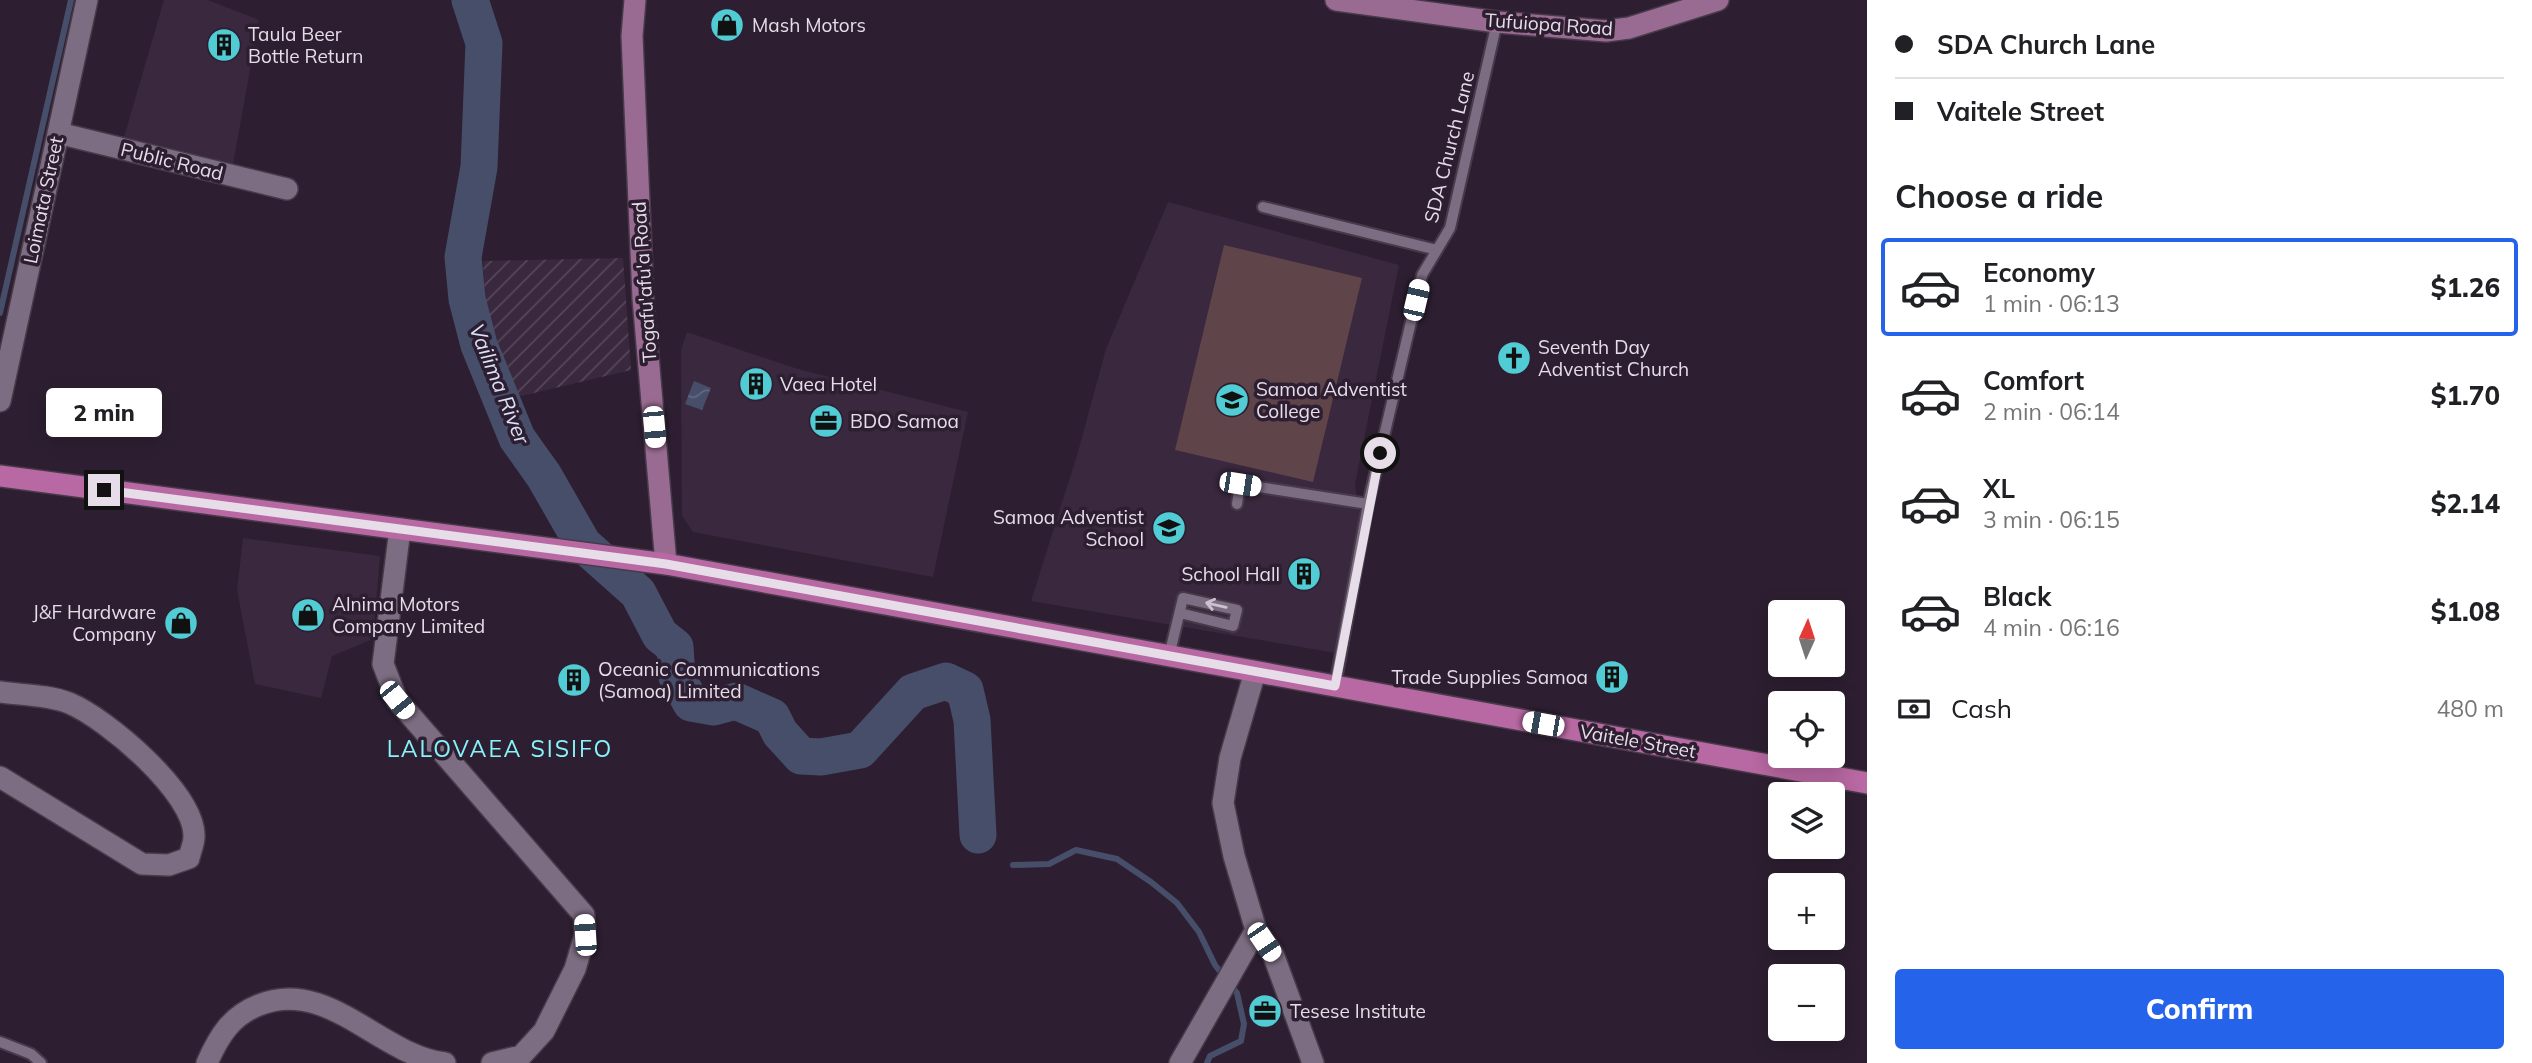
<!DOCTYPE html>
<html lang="en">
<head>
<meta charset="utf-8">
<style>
	:root { --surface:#fff; --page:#f2f2f2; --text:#202124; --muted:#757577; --line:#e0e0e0; --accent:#2563eb }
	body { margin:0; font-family:Mulish,sans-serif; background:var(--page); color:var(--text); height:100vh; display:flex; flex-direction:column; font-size:26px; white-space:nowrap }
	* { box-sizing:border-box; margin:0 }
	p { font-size:23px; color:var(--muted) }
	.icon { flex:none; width:38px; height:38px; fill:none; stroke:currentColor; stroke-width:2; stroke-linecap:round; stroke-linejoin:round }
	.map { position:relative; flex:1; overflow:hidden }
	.side { display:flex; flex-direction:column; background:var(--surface); width:665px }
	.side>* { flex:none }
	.hud { display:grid; align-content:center; height:154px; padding:0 28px; background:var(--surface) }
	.needle { width:46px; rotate:3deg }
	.tools { position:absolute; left:1768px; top:600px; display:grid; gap:14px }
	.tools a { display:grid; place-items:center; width:77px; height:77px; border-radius:7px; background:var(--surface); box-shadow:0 4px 18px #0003; font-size:35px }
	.end { position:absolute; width:32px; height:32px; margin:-16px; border:9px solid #e6dde8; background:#111; box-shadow:0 0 0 4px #111 }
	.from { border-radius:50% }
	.bubble { position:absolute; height:49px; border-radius:7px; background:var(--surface); box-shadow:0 4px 18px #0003; font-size:23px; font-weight:800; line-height:49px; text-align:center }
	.car { position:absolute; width:21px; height:42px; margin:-21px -10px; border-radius:9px; box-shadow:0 0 5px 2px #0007; background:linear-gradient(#fff 24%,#345 0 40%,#fff 0 76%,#345 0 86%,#fff 0) }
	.hud b { display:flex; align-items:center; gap:24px; height:66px; font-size:26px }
	.hud b+b { border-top:2px solid var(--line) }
	.hud i { width:18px; height:18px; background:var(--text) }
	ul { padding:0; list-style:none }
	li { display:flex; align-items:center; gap:21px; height:98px; margin:0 14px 10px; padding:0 14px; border:4px solid transparent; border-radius:7px }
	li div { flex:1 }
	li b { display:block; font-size:26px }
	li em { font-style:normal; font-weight:800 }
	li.selected { border-color:var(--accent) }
	li>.icon { width:63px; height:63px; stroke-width:1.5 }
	h2 { padding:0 28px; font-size:32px; line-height:84px }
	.pay { display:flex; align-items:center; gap:18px; height:77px; padding:0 28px; font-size:26px }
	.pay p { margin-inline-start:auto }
	.action { display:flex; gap:14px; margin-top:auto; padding:14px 28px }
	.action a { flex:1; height:80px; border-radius:7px; background:var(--accent); color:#fff; font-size:28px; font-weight:800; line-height:80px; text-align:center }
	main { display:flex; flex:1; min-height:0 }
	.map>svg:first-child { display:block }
	.built { fill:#3a283e }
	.industrial { fill:url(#industrial-furrows) }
	.pitch { fill:#5f444a }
	.water { fill:url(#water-waves) }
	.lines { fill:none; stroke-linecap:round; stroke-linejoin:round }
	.stream { stroke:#464e6a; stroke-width:6 }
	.river { stroke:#464e6a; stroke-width:37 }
	.lane-casing { stroke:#473b4a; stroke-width:14 }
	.street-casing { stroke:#473b4a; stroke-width:24 }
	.secondary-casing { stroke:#473b4a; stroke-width:24 }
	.primary-casing { stroke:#473b4a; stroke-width:24 }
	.lane { stroke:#7d6d82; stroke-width:10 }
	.street { stroke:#7d6d82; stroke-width:21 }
	.secondary { stroke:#9a6b92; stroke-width:21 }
	.primary { stroke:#b868a2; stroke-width:21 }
	.oneway { stroke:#ccc1ce }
	.route { stroke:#e6dde8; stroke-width:9 }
	.labels { text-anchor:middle; stroke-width:7; stroke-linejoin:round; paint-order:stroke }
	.street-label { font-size:19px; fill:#e6dde8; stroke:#2d1f31 }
	.poi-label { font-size:19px; fill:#e6dde8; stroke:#2d1f31; text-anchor:start }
	.water-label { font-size:21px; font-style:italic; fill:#dce3f9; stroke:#2d1f31 }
	.quarter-label { font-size:23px; letter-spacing:2px; fill:#87f3fa; stroke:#2d1f31 }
</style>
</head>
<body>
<main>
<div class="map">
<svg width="1867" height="1063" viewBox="0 0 1867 1063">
	<defs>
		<pattern id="industrial-furrows" width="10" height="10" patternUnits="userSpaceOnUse" patternTransform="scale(1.75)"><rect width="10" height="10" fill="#3a283e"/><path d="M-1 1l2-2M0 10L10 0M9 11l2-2" fill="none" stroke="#56475a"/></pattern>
		<pattern id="water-waves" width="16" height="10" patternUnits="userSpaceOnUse" patternTransform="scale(1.75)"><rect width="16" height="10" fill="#464e6a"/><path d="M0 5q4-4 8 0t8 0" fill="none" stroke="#61677f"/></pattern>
	</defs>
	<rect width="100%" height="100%" fill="#2d1f31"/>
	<!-- built -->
	<path class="built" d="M 164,0 L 208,0 L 259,20 L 233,164 L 124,137 Z
		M 1168,202 L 1399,265 L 1355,484 L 1360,519 L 1336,653 L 1031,601 L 1078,452 L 1106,349 Z
		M 687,332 L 798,369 L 968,412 L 933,577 L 693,532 L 682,516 L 681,350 Z
		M 243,538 L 380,556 L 373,639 L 332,656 L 321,698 L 255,684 L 237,590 Z"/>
	<!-- industrial -->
	<path class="industrial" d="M 623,258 L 631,370 L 513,398 L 487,344 L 483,261 Z"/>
	<!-- pitch -->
	<path class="pitch" d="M 1224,245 L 1362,278 L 1313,482 L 1175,450 Z"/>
	<!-- water -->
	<path class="water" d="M 694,381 L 711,388 L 702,410 L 685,404 Z"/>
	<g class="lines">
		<!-- stream -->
		<path class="stream" d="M 0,313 L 71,0
			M 1013,865 L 1049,864 L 1076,850 L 1117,859 L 1151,882 L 1177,903 L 1199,932 L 1215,965 L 1237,993 L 1244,1024 L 1241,1041 L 1210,1056 L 1207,1063"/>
		<!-- river -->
		<path class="river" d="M 470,0 L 484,43 L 479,167 L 463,257 L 467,299 L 479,345 L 517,438 L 544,476 L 583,544 L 638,593 L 660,635 L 675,647 L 677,677 L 691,703 L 714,707 L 736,701 L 772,717 L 780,733 L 801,756 L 821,757 L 860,750 L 913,692 L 946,681 L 965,690 L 972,720 L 978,835"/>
		<!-- lane casing -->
		<g class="lane-casing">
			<path id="lane" d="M 1263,207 L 1437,250
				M 1237,504 L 1240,484 L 1368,504
				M 1169,656 L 1183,598 L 1237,610 L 1233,626 L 1180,613
				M 1335,686 L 1368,504 L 1422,275 L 1450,228 L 1497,22
				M 0,1042 L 31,1054 L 41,1063"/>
		</g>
		<!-- street casing -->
		<g class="street-casing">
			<path id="street" d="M 58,133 L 287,189
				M 0,401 L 87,0
				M 400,529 L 383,664 L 397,700 L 584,915 L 585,935 L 575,969 L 544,1031 L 521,1056 L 492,1063
				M 1255,672 L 1230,758 L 1223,803 L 1234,856 L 1256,930 L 1273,954 L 1313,1063
				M 0,692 C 22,695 49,695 69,703 C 106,718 196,794 194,837 C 194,844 190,852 189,858 L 169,865 L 142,864 L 0,777
				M 207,1063 C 219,1036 231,1016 259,1005 C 328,977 381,1056 445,1063
				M 1180,1063 L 1256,930"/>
		</g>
		<!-- secondary casing -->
		<g class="secondary-casing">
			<path id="secondary" d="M 635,0 L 632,36 L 643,298 L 666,564
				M 1336,0 L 1497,22 L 1606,31 L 1629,28 L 1718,0"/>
		</g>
		<!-- primary casing -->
		<g class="primary-casing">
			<path id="primary" d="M 0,476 L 666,564 L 1867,783"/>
		</g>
		<!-- lane -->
		<use href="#lane" class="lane"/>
		<!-- street -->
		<use href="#street" class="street"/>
		<!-- secondary -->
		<use href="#secondary" class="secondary"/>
		<!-- primary -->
		<use href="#primary" class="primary"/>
	</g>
	<!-- one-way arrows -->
	<defs><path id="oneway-shaft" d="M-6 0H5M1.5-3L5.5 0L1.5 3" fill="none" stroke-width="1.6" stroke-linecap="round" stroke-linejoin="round" transform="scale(1.75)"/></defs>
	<use class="oneway" href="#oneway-shaft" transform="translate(1216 605) rotate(-167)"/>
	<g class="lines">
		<!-- route -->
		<path class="route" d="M 104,490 L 666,564 L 1335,686 L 1380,453"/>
	</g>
	<!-- icons -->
	<defs>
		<g id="shop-disc" transform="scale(1.75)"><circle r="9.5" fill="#51ccd5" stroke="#2d1f31"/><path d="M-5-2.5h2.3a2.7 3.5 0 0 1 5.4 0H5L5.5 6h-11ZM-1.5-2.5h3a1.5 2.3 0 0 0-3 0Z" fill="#111"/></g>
		<g id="building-disc" transform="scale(1.75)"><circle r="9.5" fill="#51ccd5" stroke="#2d1f31"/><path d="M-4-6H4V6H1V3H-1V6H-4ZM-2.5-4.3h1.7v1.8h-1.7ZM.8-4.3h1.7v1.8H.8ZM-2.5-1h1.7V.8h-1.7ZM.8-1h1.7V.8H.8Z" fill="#111"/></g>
		<g id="church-disc" transform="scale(1.75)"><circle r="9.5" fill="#51ccd5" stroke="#2d1f31"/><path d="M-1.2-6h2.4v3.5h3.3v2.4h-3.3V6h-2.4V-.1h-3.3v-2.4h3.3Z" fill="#111"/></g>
		<g id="school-disc" transform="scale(1.75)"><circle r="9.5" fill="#51ccd5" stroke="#2d1f31"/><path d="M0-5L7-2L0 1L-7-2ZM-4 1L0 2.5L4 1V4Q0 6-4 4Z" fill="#111"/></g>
		<g id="office-disc" transform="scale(1.75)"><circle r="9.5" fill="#51ccd5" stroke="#2d1f31"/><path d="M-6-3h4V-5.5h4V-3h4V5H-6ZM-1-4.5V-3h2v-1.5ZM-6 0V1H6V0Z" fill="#111"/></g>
	</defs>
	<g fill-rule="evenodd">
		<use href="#shop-disc" x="727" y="25"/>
		<use href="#building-disc" x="224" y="45"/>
		<use href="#church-disc" x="1514" y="358"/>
		<use href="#building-disc" x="756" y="384"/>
		<use href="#school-disc" x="1232" y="400"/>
		<use href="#office-disc" x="826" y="421"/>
		<use href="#school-disc" x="1169" y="528"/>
		<use href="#building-disc" x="1304" y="574"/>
		<use href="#shop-disc" x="308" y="615"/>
		<use href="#shop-disc" x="181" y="623"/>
		<use href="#building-disc" x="1612" y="677"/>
		<use href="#building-disc" x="574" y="680"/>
		<use href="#office-disc" x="1265" y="1011"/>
	</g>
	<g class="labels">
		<!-- street labels -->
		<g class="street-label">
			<text transform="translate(1549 24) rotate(4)" y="7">Tufuiopa Road</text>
			<text transform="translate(1449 147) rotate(-76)" y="7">SDA Church Lane</text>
			<text transform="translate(172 161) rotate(14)" y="7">Public Road</text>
			<text transform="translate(43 200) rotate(-78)" y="7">Loimata Street</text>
			<text transform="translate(644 282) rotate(-94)" y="7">Togafu'afu'a Road</text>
			<text transform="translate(1638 741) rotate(10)" y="7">Vaitele Street</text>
		</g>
		<!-- poi labels -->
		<g class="poi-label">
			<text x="752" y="32">Mash Motors</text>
			<text x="248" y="41">Taula Beer<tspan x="248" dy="22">Bottle Return</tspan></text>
			<text x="1538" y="354">Seventh Day<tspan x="1538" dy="22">Adventist Church</tspan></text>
			<text x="780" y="391">Vaea Hotel</text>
			<text x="1256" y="396">Samoa Adventist<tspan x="1256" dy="22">College</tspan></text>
			<text x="850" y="428">BDO Samoa</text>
			<text x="1144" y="524" text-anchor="end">Samoa Adventist<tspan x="1144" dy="22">School</tspan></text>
			<text x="1280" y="581" text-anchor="end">School Hall</text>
			<text x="332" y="611">Alnima Motors<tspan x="332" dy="22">Company Limited</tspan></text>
			<text x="156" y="619" text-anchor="end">J&amp;F Hardware<tspan x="156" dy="22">Company</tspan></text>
			<text x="598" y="676">Oceanic Communications<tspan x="598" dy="22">(Samoa) Limited</tspan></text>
			<text x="1588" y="684" text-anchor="end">Trade Supplies Samoa</text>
			<text x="1290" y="1018">Tesese Institute</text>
		</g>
		<!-- water labels -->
		<g class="water-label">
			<text transform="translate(499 384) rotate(68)" y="7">Vailima River</text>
		</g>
		<!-- quarter labels -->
		<g class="quarter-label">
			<text x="500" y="757">LALOVAEA SISIFO</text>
		</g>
	</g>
</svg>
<div class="tools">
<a><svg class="needle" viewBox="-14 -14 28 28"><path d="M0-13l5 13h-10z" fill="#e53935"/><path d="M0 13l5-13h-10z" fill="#757577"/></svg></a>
<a><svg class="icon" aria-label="locate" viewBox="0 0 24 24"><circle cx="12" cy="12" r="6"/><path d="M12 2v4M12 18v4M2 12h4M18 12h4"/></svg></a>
<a><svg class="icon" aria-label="layers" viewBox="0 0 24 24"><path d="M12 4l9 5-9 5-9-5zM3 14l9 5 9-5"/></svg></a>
<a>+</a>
<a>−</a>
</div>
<i class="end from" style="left:1380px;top:453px"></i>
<i class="end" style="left:104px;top:490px"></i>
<div class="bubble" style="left:46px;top:388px;width:116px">2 min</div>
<i class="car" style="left:1416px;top:300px;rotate:13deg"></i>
<i class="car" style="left:654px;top:427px;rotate:175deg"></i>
<i class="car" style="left:1240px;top:484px;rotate:99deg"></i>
<i class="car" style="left:397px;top:700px;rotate:141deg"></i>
<i class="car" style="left:1543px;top:724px;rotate:280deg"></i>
<i class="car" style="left:585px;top:935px;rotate:356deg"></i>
<i class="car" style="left:1264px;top:942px;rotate:146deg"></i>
</div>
<section class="side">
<div class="hud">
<b><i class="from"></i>SDA Church Lane</b>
<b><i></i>Vaitele Street</b>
</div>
<h2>Choose a ride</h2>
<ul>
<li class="selected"><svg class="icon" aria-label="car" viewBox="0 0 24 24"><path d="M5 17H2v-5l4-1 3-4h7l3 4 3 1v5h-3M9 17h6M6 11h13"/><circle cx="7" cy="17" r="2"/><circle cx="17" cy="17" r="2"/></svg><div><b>Economy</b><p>1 min · 06:13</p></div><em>$1.26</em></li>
<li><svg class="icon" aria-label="car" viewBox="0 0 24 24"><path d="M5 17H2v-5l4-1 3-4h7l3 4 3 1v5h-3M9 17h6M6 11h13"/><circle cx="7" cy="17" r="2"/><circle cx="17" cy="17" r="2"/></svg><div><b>Comfort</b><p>2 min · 06:14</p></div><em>$1.70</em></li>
<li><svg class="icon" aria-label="car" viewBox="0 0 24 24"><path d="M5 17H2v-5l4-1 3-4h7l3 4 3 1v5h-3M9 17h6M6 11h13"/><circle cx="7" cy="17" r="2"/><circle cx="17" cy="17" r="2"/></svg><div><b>XL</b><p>3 min · 06:15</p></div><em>$2.14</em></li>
<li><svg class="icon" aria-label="car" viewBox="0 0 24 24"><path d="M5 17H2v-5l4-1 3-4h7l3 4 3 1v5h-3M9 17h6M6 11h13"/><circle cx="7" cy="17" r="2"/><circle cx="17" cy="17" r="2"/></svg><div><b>Black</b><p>4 min · 06:16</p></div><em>$1.08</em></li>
</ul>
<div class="pay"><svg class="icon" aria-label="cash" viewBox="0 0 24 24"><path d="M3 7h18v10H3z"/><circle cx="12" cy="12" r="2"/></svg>Cash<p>480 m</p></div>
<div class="action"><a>Confirm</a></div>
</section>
</main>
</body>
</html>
